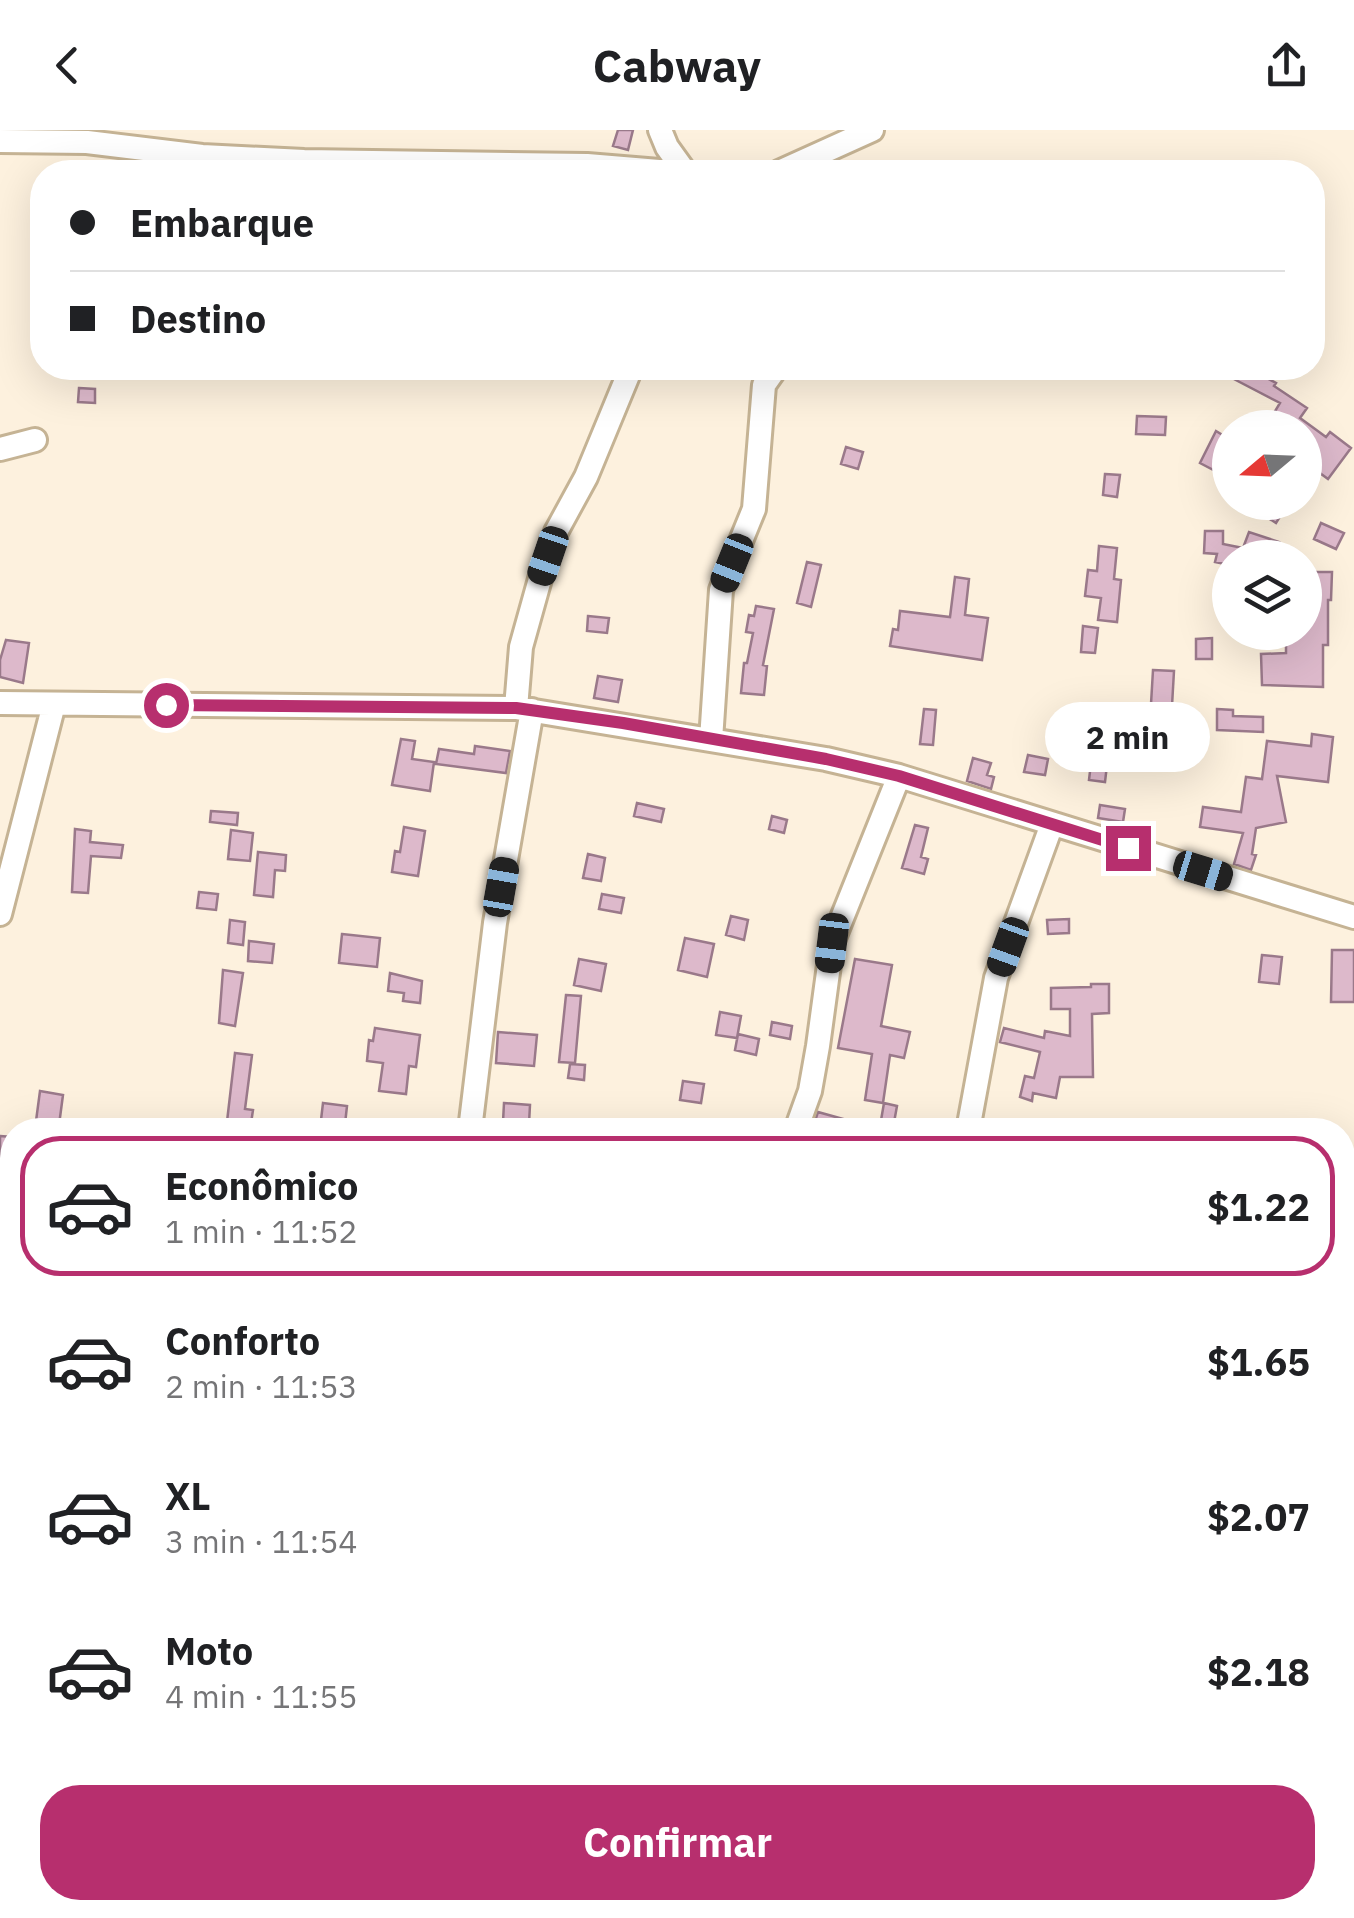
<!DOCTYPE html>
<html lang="pt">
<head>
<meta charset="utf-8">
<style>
	:root { --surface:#fff; --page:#f6f6f6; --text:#202124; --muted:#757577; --line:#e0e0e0; --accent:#b72f6e }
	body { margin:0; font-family:"IBM Plex Sans",sans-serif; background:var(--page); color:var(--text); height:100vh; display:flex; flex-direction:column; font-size:38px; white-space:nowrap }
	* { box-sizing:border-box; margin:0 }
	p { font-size:32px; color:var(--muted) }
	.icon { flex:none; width:55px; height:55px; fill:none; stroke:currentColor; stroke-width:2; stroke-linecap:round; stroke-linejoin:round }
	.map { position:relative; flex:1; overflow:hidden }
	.sheet { position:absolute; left:0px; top:988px; width:1355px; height:802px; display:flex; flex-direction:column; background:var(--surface); border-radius:40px 40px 0 0; box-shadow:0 10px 40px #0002 }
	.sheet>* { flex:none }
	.hud { position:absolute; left:30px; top:30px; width:1295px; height:220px; border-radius:40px; box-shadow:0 10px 40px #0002; display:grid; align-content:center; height:220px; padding:0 40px; background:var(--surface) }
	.needle { width:65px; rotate:251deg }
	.fabs { position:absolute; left:1212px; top:280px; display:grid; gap:20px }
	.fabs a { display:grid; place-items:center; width:110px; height:110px; border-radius:50%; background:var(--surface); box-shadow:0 10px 40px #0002; font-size:50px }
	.end { position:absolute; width:45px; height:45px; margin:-22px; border:12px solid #b72f6e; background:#fff; box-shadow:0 0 0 5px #fff }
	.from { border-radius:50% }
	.bubble { position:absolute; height:70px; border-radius:35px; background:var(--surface); box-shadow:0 10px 40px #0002; font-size:32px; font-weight:700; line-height:70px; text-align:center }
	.car { position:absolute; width:30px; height:60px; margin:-30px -15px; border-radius:12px; box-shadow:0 0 8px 2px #0007; background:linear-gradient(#222 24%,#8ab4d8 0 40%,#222 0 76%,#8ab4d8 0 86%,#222 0) }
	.hud b { display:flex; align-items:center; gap:35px; height:95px; font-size:38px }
	.hud b+b { border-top:2px solid var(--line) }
	.hud i { width:25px; height:25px; background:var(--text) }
	ul { padding:18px 0 0; list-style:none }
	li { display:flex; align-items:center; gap:30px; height:140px; margin:0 20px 15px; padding:0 20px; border:5px solid transparent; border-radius:40px }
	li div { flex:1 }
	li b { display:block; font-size:38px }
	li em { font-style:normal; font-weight:700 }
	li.current { border-color:var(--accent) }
	li>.icon { width:90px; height:90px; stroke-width:1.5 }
	.primary-button { display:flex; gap:20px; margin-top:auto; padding:20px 40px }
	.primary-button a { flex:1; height:115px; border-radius:40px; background:var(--accent); color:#fff; font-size:40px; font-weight:700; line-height:115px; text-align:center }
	header { display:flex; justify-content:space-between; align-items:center; height:130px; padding:0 40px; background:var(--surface); font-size:45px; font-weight:700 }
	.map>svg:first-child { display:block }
	.building { fill:#ddb9cb; stroke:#9a798a; stroke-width:2.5 }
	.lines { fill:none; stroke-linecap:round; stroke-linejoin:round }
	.minor-casing { stroke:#c5b394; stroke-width:28 }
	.minor { stroke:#fff; stroke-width:22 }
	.route { stroke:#b72f6e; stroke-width:12 }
</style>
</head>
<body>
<header><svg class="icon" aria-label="back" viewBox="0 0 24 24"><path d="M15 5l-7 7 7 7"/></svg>Cabway<svg class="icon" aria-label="share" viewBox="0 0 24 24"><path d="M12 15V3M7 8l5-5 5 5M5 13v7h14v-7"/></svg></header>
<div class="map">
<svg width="1354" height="1788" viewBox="0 0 1354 1788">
	<rect width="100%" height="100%" fill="#fdf1de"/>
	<!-- building -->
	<path class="building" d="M 618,0 L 633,0 L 628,20 L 613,16 Z
		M 1237,238 L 1248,238 L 1276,253 L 1274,256 L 1307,278 L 1300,288 L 1326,307 L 1330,302 L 1351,318 L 1328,349 L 1305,332 L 1305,298 L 1265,298 L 1280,273 L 1232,248 Z
		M 79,258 L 95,259 L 95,273 L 78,272 Z
		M 1137,286 L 1166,287 L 1165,305 L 1136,304 Z
		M 1216,301 L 1229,309 L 1220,324 L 1230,329 L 1223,345 L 1200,333 Z
		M 846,317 L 863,322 L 858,339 L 841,334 Z
		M 1105,344 L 1120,345 L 1117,367 L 1103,365 Z
		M 1265,372 L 1289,372 L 1276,393 L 1259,382 Z
		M 1321,393 L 1344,403 L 1336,419 L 1314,409 Z
		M 1205,401 L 1223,401 L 1223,414 L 1243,418 L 1249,402 L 1279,412 L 1273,428 L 1230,428 L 1230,435 L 1215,432 L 1217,424 L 1204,423 Z
		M 1099,416 L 1117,418 L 1114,449 L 1121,450 L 1117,492 L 1098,490 L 1101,468 L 1085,466 L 1088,440 L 1097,441 Z
		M 807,432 L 821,435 L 811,477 L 797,473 Z
		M 1305,442 L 1332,442 L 1331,470 L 1328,470 L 1328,515 L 1323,515 L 1323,557 L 1262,555 L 1261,524 L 1286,523 L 1286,502 L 1305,502 Z
		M 955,447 L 969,449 L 965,485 L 988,488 L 982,530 L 890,516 L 893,499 L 898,500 L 900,481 L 950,487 Z
		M 756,476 L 774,479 L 763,535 L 767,536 L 764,565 L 741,563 L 744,533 L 747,533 L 753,503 L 746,502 L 749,485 L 754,486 Z
		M 588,486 L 609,488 L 607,503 L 587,501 Z
		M 1083,496 L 1098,498 L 1095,523 L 1081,522 Z
		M 1212,508 L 1212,529 L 1196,529 L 1196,509 Z
		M 6,510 L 29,513 L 23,553 L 0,547 L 0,530 Z
		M 1153,540 L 1174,541 L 1172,576 L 1151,574 Z
		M 598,546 L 622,550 L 618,572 L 594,568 Z
		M 924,579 L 936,580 L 933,615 L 920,614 Z
		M 1217,579 L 1233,580 L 1233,586 L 1263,587 L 1263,602 L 1217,600 Z
		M 1084,604 L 1105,607 L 1102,634 L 1081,632 Z
		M 1312,604 L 1333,607 L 1328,652 L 1277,646 L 1286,692 L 1256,698 L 1252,724 L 1256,725 L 1251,740 L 1234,734 L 1243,703 L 1200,697 L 1203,677 L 1241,682 L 1246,647 L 1262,649 L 1267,611 L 1311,616 Z
		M 401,609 L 415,611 L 412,629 L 434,632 L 430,661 L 392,655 Z
		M 475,616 L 510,621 L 506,643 L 436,634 L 439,619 L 474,624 Z
		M 1028,625 L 1048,629 L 1045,645 L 1024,642 Z
		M 973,628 L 991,633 L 987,645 L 994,647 L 991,659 L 967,651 Z
		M 1091,633 L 1107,635 L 1105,652 L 1089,650 Z
		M 637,673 L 664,679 L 661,692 L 634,686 Z
		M 1100,675 L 1125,679 L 1123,692 L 1098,688 Z
		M 211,681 L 238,683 L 237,695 L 210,692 Z
		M 772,686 L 787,690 L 784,703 L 769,699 Z
		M 915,695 L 928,698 L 921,727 L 928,729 L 924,744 L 902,738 Z
		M 404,697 L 425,701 L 418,746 L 392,742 L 395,721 L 400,722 Z
		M 75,699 L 91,701 L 90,712 L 123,715 L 121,728 L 91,726 L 88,763 L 72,762 Z
		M 231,700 L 253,703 L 250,731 L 228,729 Z
		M 258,722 L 286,725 L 285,741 L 275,740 L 273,767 L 254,765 Z
		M 588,724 L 605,728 L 601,751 L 583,748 Z
		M 199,762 L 218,764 L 216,780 L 197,778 Z
		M 602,764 L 624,768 L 621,783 L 599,779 Z
		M 731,786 L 748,790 L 744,810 L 726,805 Z
		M 1069,789 L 1069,803 L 1048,804 L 1047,790 Z
		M 230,790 L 245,792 L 243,815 L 228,813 Z
		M 342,804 L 380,808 L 377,837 L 339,833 Z
		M 685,808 L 714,814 L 707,847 L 678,840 Z
		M 249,811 L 274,814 L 272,833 L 248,831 Z
		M 1332,820 L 1354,820 L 1354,872 L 1331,872 Z
		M 1262,825 L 1282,827 L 1279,854 L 1259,852 Z
		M 579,829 L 606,834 L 601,861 L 574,855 Z
		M 855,829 L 892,835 L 881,896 L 910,902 L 904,928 L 890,925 L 883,973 L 865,970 L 872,924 L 838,918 Z
		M 223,840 L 243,843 L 235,896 L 219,893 Z
		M 390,843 L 422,851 L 420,873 L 403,871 L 404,863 L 388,861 Z
		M 1091,854 L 1109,854 L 1109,883 L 1092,884 L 1093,947 L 1060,947 L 1056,968 L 1033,963 L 1032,971 L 1020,967 L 1025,946 L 1034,948 L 1040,922 L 1000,912 L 1004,898 L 1044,908 L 1045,901 L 1070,906 L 1070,879 L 1051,879 L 1051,858 L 1091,857 Z
		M 566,865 L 581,866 L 575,933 L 559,932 Z
		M 720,882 L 741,886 L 737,908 L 716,905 Z
		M 772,892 L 792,896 L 790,909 L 770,905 Z
		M 375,898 L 420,905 L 416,937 L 409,936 L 406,964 L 379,961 L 383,933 L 367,931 L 369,910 L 373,911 Z
		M 498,902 L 537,905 L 534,936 L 496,933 Z
		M 738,904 L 759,909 L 756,925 L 735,920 Z
		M 235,923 L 252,925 L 245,979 L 253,980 L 250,1000 L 226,1000 Z
		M 570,934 L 585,935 L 584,950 L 568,948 Z
		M 683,951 L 704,954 L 701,973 L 680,970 Z
		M 40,961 L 63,965 L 59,995 L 36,991 Z
		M 323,973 L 347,976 L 345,994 L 321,990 Z
		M 504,973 L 530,975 L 529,994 L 503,992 Z
		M 884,973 L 897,976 L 893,998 L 880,996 Z
		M 818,982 L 868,996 L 867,1000 L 812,1000 Z
		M 0,1006 L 12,1007 L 11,1038 L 0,1037 Z
		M 0,1353 L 12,1355 L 12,1409 L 0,1407 Z"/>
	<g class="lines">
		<!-- minor casing -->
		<g class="minor-casing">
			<path id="minor" d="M 660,0 L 667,17 L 685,42
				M 0,11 L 87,12 L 202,26 L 304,31 L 587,35 L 671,42
				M 779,42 L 872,0
				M 0,319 L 35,310
				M 0,573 L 516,578 L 826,629 L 899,646 L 1354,787
				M 516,578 L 521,517 L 540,449 L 556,402 L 586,347 L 631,238
				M 711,610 L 721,460 L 754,379 L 764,255 L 776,238
				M 0,784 L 54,574
				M 470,1000 L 495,793 L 532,580
				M 796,1000 L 810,961 L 818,916 L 832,813 L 899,646
				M 968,1000 L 996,848 L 1052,694
				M 0,1052 L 12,1053
				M 1342,1102 L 1354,1108
				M 1342,1186 L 1354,1187
				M 0,1456 L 12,1456
				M 15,1788 L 17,1778
				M 237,1788 L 243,1778
				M 616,1788 L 626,1778"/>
		</g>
		<!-- minor -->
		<use href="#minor" class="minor"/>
	</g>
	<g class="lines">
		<!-- route -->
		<path class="route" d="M 166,575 L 516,578 L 623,593 L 826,629 L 899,646 L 1128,718"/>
	</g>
</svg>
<div class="fabs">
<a><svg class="needle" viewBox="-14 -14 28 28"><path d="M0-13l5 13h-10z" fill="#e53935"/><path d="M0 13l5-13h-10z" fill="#757577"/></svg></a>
<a><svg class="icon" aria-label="layers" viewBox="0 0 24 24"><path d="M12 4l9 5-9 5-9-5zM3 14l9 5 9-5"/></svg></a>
</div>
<i class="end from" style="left:166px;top:575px"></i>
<i class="end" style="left:1128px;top:718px"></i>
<div class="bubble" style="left:1045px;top:572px;width:165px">2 min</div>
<i class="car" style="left:548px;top:426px;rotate:199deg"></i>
<i class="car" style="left:732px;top:433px;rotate:202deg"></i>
<i class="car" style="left:1203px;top:741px;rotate:107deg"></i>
<i class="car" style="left:501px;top:757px;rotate:10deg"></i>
<i class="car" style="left:832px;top:813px;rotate:187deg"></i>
<i class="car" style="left:1008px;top:817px;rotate:200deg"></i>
<div class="hud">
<b><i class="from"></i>Embarque</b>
<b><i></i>Destino</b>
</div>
<section class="sheet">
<ul>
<li class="current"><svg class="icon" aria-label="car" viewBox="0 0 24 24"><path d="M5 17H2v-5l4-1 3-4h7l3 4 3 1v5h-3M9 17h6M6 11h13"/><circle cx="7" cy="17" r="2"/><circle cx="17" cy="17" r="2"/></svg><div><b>Econômico</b><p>1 min · 11:52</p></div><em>$1.22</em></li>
<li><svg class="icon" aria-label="car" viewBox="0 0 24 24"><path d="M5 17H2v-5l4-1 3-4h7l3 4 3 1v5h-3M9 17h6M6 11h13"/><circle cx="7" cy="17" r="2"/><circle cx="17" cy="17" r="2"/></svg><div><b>Conforto</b><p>2 min · 11:53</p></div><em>$1.65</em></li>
<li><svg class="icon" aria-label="car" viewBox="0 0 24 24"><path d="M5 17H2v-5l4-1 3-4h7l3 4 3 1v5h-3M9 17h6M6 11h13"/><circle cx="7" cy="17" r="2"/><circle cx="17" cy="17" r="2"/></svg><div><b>XL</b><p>3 min · 11:54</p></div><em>$2.07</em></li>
<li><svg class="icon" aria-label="car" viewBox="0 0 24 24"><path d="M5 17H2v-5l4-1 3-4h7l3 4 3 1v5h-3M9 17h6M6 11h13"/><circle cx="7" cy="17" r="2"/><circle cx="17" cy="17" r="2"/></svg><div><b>Moto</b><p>4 min · 11:55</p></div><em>$2.18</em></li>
</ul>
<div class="primary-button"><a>Confirmar</a></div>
</section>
</div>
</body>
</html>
